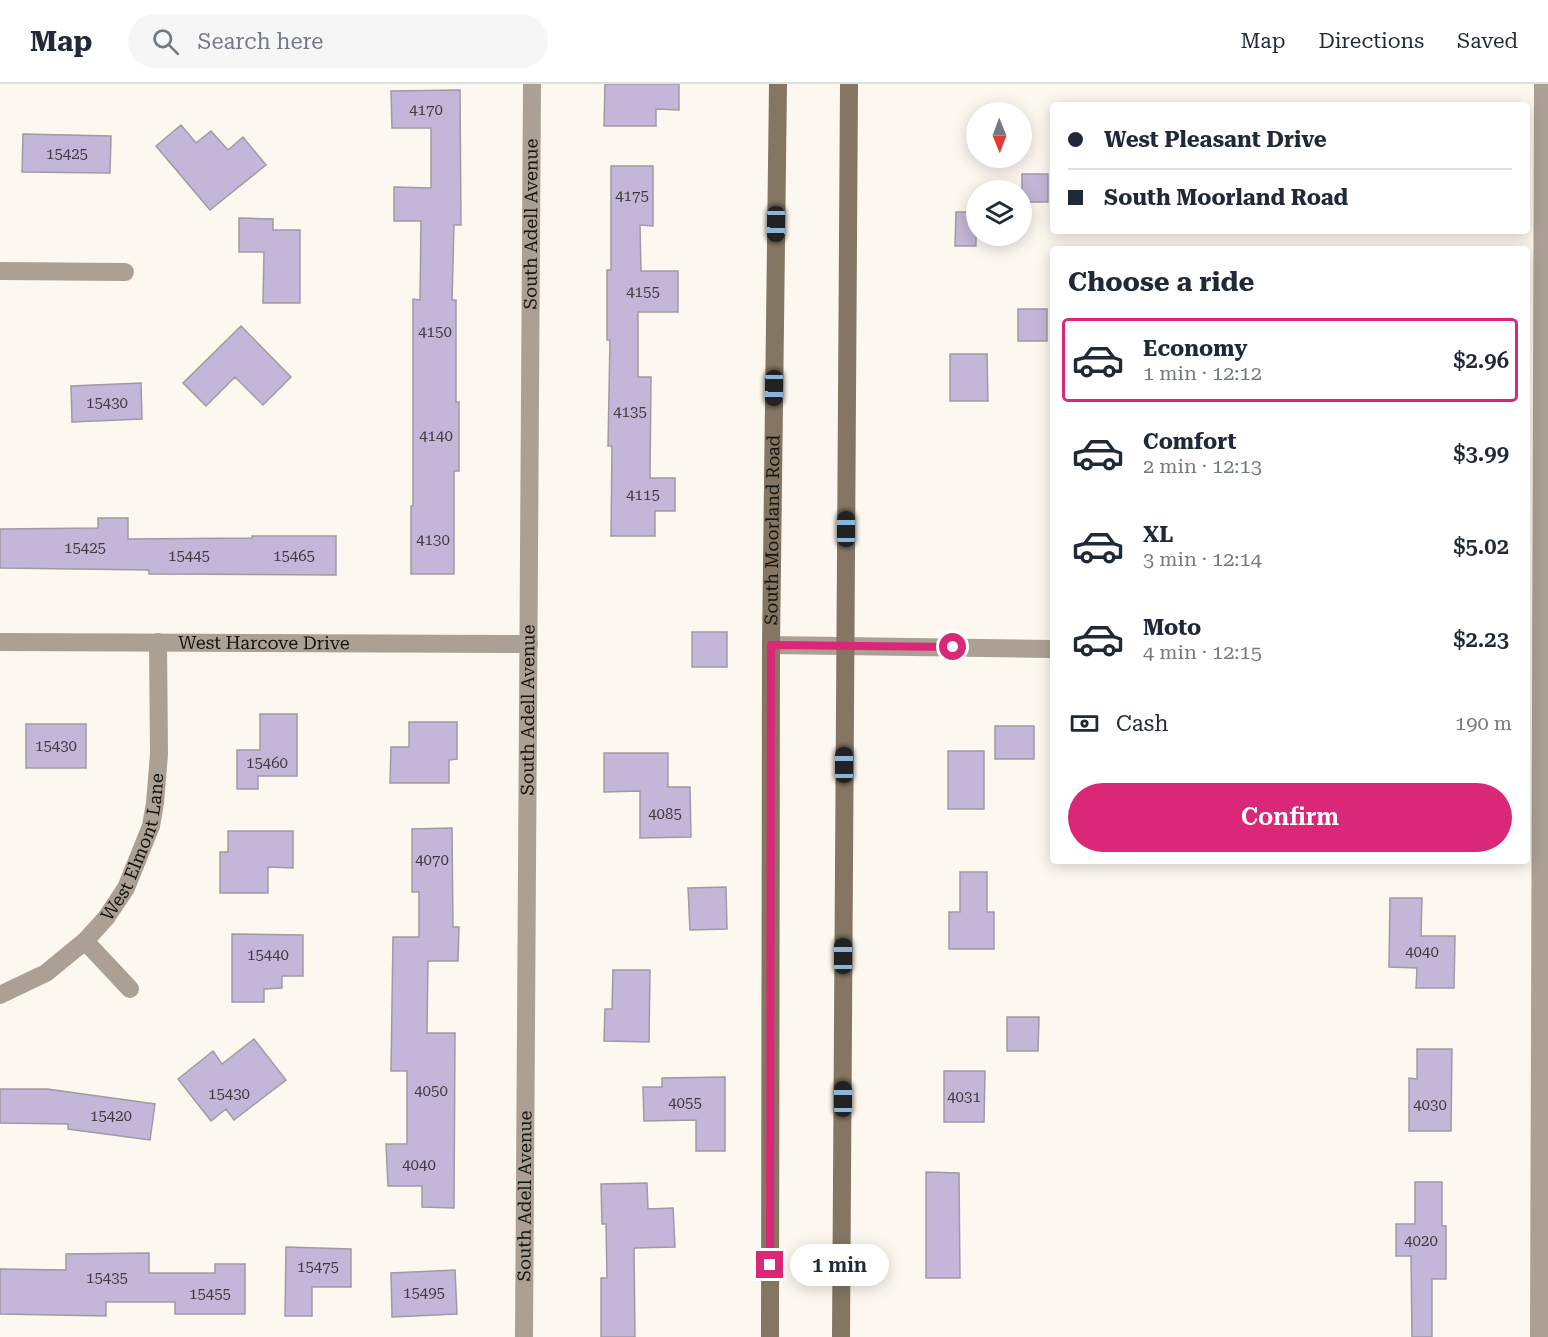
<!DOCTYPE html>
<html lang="en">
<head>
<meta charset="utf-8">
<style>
	:root { --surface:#fff; --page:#f6f6f7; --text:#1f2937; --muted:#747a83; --line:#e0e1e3; --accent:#db2777 }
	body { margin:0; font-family:"Roboto Serif",serif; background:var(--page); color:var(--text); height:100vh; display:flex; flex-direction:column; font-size:22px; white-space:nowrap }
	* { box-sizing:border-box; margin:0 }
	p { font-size:20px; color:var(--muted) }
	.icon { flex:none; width:33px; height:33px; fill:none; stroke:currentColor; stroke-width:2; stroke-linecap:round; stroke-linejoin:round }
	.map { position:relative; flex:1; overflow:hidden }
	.details { position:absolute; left:1050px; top:162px; width:480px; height:618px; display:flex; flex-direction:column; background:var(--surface); border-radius:6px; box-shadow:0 3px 15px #0003 }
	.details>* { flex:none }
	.top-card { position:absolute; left:1050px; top:18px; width:480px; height:132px; border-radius:6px; box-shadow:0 3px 15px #0003; display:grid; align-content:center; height:132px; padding:0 18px; background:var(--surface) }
	.needle { width:39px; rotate:179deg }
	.fabs { position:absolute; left:966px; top:18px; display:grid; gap:12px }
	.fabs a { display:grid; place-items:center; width:66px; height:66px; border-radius:50%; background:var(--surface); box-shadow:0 3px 15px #0003; font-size:30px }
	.end { position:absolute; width:27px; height:27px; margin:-14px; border:8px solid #db2777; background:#fff; box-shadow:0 0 0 3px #fff }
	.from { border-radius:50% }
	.bubble { position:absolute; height:42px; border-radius:21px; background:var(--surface); box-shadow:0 3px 15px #0003; font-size:20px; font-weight:600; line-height:42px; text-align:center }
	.car { position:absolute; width:18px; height:36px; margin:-18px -9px; border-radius:8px; box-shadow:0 0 4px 2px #0007; background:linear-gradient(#222 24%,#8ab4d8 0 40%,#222 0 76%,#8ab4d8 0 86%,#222 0) }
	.top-card b { display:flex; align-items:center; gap:21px; height:57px; font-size:22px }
	.top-card b+b { border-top:2px solid var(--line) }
	.top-card i { width:15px; height:15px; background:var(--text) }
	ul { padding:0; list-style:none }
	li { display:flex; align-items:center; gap:18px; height:84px; margin:0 12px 9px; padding:0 6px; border:3px solid transparent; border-radius:6px }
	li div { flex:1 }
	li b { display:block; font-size:22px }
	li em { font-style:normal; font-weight:600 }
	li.on { border-color:var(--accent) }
	li>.icon { width:54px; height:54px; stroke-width:1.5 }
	h2 { padding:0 18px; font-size:27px; line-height:72px }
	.pay { display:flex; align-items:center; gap:15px; height:66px; padding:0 18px; font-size:22px }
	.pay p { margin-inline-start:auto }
	.cta { display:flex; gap:12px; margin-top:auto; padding:12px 18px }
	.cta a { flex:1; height:69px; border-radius:36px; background:var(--accent); color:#fff; font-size:24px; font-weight:600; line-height:69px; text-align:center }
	header { display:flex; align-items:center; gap:36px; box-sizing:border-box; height:84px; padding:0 30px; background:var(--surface); border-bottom:2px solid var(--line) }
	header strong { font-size:28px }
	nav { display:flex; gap:33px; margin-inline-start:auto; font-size:21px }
	.search { width:420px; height:54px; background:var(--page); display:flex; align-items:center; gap:15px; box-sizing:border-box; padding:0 21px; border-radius:33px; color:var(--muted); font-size:22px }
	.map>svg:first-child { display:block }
	.building { fill:#c3b6d8; stroke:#9e9ba3; stroke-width:1.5 }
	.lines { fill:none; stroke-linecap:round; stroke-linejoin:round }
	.street { stroke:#aba093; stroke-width:18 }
	.secondary { stroke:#857663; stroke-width:18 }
	.route { stroke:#db2777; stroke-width:8 }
	.labels { text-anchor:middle; stroke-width:4.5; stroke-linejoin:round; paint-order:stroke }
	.number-label { font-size:15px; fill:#403c42 }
	.street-label { font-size:18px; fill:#141310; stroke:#fcf8f0 }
</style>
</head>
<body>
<header>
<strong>Map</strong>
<div class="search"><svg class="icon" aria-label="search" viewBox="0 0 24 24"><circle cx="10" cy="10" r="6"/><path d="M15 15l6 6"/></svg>Search here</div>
<nav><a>Map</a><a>Directions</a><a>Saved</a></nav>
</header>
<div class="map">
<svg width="1548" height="1253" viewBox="0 0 1548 1253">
	<rect width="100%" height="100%" fill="#fcf8f0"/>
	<!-- building -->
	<path class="building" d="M 605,0 L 679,0 L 679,26 L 656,25 L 656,42 L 604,42 Z
		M 460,6 L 461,141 L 454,141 L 452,216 L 456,216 L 456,318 L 459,318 L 459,387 L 454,387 L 454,490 L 411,490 L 411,422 L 413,422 L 413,215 L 420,216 L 421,137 L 394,137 L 394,103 L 431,104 L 431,44 L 392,44 L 391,7 Z
		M 181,41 L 196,59 L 211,47 L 228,66 L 243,53 L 266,81 L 210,126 L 156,62 Z
		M 23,50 L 111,52 L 110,89 L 22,88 Z
		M 611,82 L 653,82 L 653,142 L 640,141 L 641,187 L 678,187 L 678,228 L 638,228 L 638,293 L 651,293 L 650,394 L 675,394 L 675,427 L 655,427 L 655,452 L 611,452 L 612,362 L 608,362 L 610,256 L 607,256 L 607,186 L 611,186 Z
		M 1022,90 L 1048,90 L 1048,118 L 1022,118 Z
		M 956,128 L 976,128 L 976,162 L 955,162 Z
		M 239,134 L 273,135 L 273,146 L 300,146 L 300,219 L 263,219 L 264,168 L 239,168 Z
		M 1018,225 L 1047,225 L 1047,257 L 1018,257 Z
		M 241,242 L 291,293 L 263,321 L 235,293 L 206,322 L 183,299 Z
		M 950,270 L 987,270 L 988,317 L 950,317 Z
		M 141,299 L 142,335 L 72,338 L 71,302 Z
		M 98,434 L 128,434 L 128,455 L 252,454 L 252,452 L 336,452 L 336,491 L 149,490 L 149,486 L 0,484 L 0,445 L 98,444 Z
		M 692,548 L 727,548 L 727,583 L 692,583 Z
		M 260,630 L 297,630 L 297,692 L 258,692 L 258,705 L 237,705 L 237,666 L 260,666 Z
		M 409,638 L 457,638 L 457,675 L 449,676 L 449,699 L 390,699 L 391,663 L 409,663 Z
		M 26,640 L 86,640 L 86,684 L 26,684 Z
		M 995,642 L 1034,642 L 1034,675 L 995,675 Z
		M 948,667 L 984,667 L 984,725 L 948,725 Z
		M 604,669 L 668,669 L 668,703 L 690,703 L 691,753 L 640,754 L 640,707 L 604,708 Z
		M 452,744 L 453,843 L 459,843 L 458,877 L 428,877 L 427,949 L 455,949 L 454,1124 L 422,1123 L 422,1102 L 388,1102 L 386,1060 L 407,1060 L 407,987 L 391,987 L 393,853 L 419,853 L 419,808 L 412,808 L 412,745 Z
		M 228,747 L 293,747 L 293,784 L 268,783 L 268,809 L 220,809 L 220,768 L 228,768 Z
		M 960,788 L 987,788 L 987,828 L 994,828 L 994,865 L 949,865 L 949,828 L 960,828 Z
		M 726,803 L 727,845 L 690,846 L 688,804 Z
		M 1390,814 L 1422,814 L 1421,852 L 1455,852 L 1454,904 L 1416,904 L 1417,884 L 1389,883 Z
		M 232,850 L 303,851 L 303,892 L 282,892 L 282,904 L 264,905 L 264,918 L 232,918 Z
		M 613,886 L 650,886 L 649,958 L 604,957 L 605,925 L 612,925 Z
		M 1007,933 L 1039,933 L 1038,967 L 1007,967 Z
		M 254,955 L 286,996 L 234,1036 L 226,1025 L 211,1037 L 178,995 L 213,967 L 222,980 Z
		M 1417,965 L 1452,965 L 1451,1047 L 1409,1047 L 1409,994 L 1417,995 Z
		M 944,987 L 985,987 L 984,1038 L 944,1038 Z
		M 725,993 L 725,1067 L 696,1067 L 696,1036 L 644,1037 L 643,1003 L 662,1003 L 662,994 Z
		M 0,1005 L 47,1005 L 155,1020 L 150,1056 L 68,1045 L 68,1040 L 0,1039 Z
		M 926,1088 L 959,1089 L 960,1194 L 926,1194 Z
		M 1415,1098 L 1442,1098 L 1442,1142 L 1446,1142 L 1446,1195 L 1432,1195 L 1432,1253 L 1412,1253 L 1411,1172 L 1396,1172 L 1396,1140 L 1415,1140 Z
		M 647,1099 L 648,1125 L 673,1124 L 675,1163 L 634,1164 L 635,1253 L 601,1253 L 601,1194 L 607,1194 L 606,1140 L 602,1140 L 601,1100 Z
		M 286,1163 L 351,1165 L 351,1203 L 312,1203 L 312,1232 L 285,1232 Z
		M 149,1169 L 149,1189 L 215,1189 L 215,1180 L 245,1180 L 245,1230 L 175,1230 L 175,1218 L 106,1218 L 106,1232 L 0,1230 L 0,1185 L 66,1186 L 66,1170 Z
		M 455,1186 L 457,1230 L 392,1233 L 391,1189 Z"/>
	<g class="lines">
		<!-- street -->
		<g class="street">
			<path d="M 0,187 L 125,188"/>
			<path id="s1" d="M 0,558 L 529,560"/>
			<path d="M 771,561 L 1053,565"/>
			<path d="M 85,857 L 130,905"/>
			<path id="s2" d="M 0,911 L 46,889 L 85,857 L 106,834 L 126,804 L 151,742 L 155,719 L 159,670 L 158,558"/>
			<path id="s3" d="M 524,1253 L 532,0"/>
			<path d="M 1539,1253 L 1543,0"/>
		</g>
		<!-- secondary -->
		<g class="secondary">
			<path id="s4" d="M 770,1253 L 771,561 L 778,0"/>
			<path d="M 841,1253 L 849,0"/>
		</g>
	</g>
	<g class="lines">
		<!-- route -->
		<path class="route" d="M 770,1181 L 771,561 L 953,563"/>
	</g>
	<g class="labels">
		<!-- number labels -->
		<g class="number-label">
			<text x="426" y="31">4170</text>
			<text x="67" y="75">15425</text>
			<text x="632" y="117">4175</text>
			<text x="643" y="213">4155</text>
			<text x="435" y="253">4150</text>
			<text x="107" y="324">15430</text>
			<text x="630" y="333">4135</text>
			<text x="436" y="357">4140</text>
			<text x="643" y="416">4115</text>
			<text x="433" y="461">4130</text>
			<text x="85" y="469">15425</text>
			<text x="189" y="477">15445</text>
			<text x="294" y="477">15465</text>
			<text x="56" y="667">15430</text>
			<text x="267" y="684">15460</text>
			<text x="665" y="735">4085</text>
			<text x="432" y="781">4070</text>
			<text x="1422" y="873">4040</text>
			<text x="268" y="876">15440</text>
			<text x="431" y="1012">4050</text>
			<text x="229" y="1015">15430</text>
			<text x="964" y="1018">4031</text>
			<text x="685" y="1024">4055</text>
			<text x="1430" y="1026">4030</text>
			<text x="111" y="1037">15420</text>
			<text x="419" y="1086">4040</text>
			<text x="1421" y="1162">4020</text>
			<text x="318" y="1188">15475</text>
			<text x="107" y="1199">15435</text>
			<text x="424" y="1214">15495</text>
			<text x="210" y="1215">15455</text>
		</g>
		<!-- street labels -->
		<g class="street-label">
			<text dy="6" stroke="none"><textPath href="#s3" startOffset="1113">South Adell Avenue</textPath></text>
			<text dy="6" stroke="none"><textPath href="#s4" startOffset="807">South Moorland Road</textPath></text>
			<text dy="6" stroke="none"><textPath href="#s1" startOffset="264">West Harcove Drive</textPath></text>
			<text dy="6" stroke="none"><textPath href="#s3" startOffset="627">South Adell Avenue</textPath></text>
			<text dy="6" stroke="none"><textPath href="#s2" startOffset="210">West Elmont Lane</textPath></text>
			<text dy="6" stroke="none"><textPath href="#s3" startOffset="141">South Adell Avenue</textPath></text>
		</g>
	</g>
</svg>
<div class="fabs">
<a><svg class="needle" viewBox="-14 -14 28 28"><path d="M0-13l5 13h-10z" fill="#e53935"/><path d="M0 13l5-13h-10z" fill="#747a83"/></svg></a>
<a><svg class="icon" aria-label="layers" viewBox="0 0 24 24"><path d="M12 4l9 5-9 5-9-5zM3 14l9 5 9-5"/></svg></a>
</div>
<i class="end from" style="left:953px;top:563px"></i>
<i class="end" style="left:770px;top:1181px"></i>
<div class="bubble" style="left:790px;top:1160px;width:99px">1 min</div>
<i class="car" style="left:776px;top:140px;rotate:181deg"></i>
<i class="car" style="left:774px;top:304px;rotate:181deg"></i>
<i class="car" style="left:846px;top:445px;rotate:0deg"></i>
<i class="car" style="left:844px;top:681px;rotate:0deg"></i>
<i class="car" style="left:843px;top:872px;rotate:0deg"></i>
<i class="car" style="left:843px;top:1015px;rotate:0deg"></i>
<div class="top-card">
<b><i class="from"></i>West Pleasant Drive</b>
<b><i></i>South Moorland Road</b>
</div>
<section class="details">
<h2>Choose a ride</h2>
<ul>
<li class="on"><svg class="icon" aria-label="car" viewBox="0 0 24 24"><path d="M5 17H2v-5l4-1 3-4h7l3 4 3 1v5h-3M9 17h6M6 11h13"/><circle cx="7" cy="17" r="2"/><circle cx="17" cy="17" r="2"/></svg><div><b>Economy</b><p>1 min · 12:12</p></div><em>$2.96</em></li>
<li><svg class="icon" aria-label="car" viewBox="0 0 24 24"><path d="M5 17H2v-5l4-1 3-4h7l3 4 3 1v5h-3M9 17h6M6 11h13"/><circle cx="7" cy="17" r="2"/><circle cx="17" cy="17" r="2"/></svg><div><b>Comfort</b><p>2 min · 12:13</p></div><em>$3.99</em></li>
<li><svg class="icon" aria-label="car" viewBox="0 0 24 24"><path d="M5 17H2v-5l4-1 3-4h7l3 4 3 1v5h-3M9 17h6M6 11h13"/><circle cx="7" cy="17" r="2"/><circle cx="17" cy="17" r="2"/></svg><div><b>XL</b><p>3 min · 12:14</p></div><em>$5.02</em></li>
<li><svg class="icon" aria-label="car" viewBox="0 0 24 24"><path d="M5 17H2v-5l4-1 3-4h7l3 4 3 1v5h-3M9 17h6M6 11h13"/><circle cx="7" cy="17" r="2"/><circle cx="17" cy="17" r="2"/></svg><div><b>Moto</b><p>4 min · 12:15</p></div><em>$2.23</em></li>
</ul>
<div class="pay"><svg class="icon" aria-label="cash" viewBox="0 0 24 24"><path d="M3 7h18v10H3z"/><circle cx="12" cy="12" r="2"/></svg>Cash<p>190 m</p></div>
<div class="cta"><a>Confirm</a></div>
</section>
</div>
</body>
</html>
